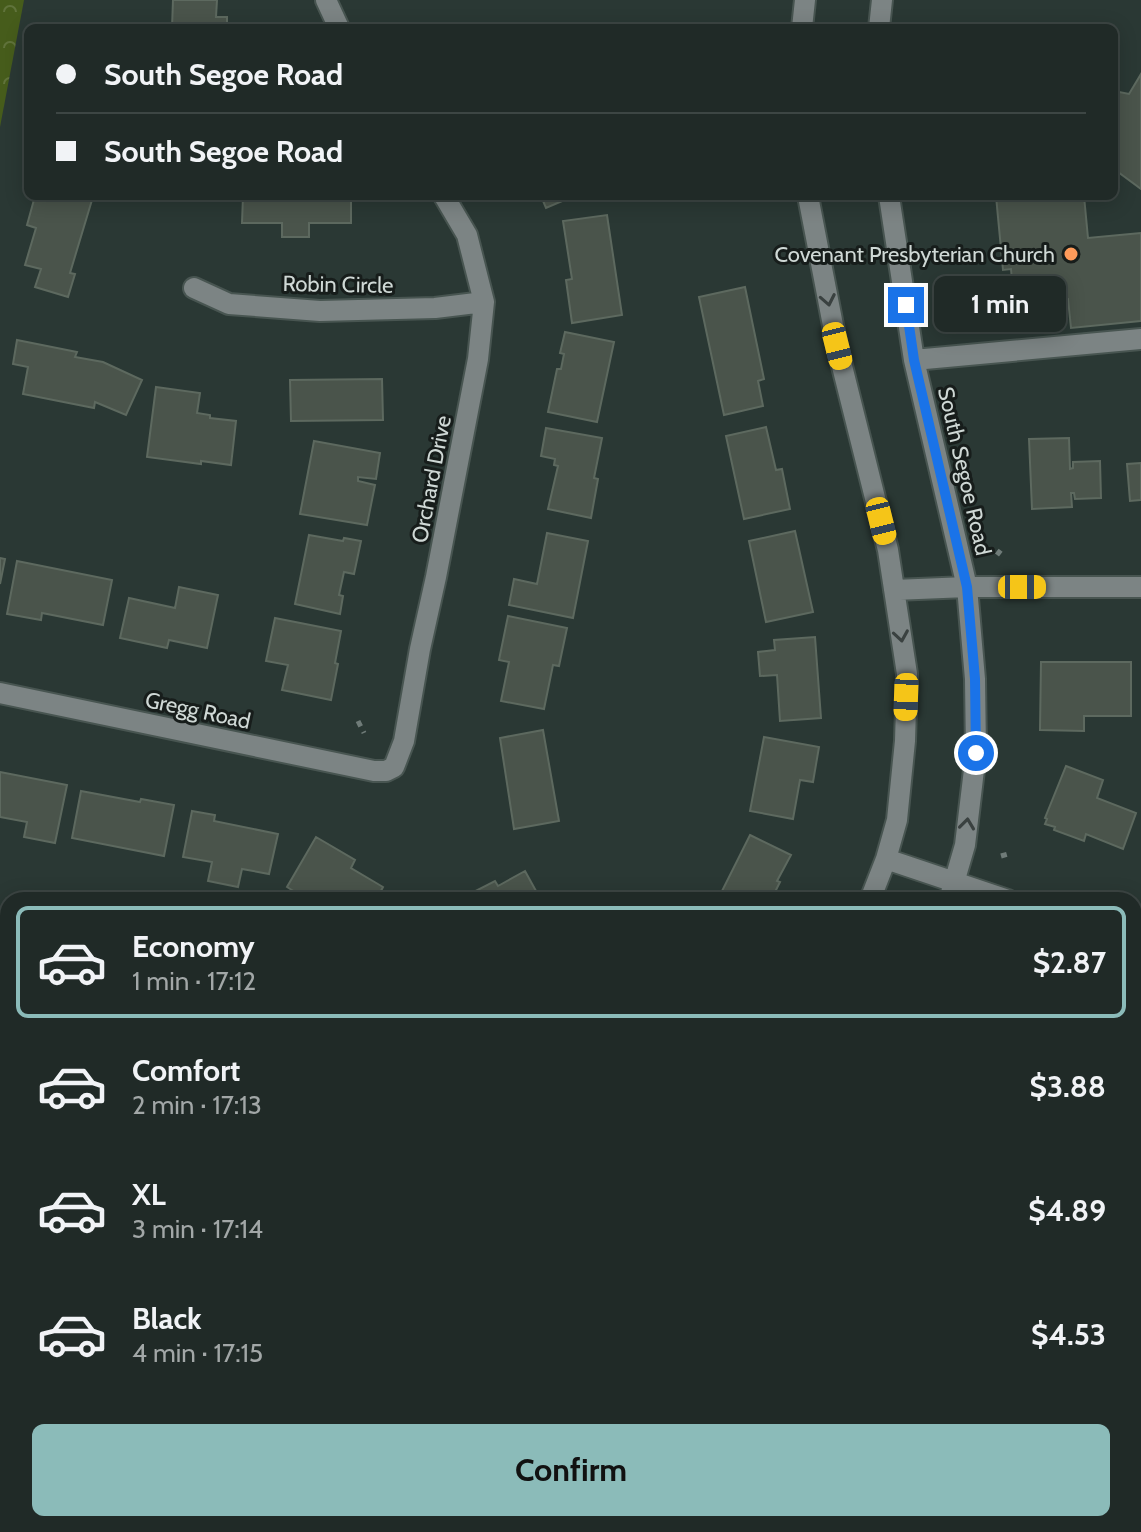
<!DOCTYPE html>
<html lang="en">
<head>
<meta charset="utf-8">
<style>
	:root { --surface:#202a27; --page:#28322f; --text:#f1f3f6; --muted:#a2a7a7; --line:#3d4644; --accent:#8bbbb9 }
	body { margin:0; font-family:Cabin,sans-serif; background:var(--page); color:var(--text); height:100vh; display:flex; flex-direction:column; font-size:30px; white-space:nowrap }
	* { box-sizing:border-box; margin:0 }
	p { font-size:26px; color:var(--muted) }
	.icon { flex:none; width:44px; height:44px; fill:none; stroke:currentColor; stroke-width:2; stroke-linecap:round; stroke-linejoin:round }
	.map { position:relative; flex:1; overflow:hidden }
	.panel { position:absolute; left:0px; top:892px; width:1142px; height:640px; display:flex; flex-direction:column; background:var(--surface); border-radius:24px 24px 0 0; box-shadow:0 4px 20px #0003,0 0 0 2px var(--line) }
	.panel>* { flex:none }
	.hud { position:absolute; left:24px; top:24px; width:1094px; height:176px; border-radius:12px; box-shadow:0 4px 20px #0003,0 0 0 2px var(--line); display:grid; align-content:center; height:176px; padding:0 32px; background:var(--surface) }
	.end { position:absolute; width:36px; height:36px; margin:-18px; border:10px solid #1a73e8; background:#fff; box-shadow:0 0 0 4px #fff }
	.from { border-radius:50% }
	.bubble { position:absolute; height:56px; border-radius:12px; background:var(--surface); box-shadow:0 4px 20px #0003,0 0 0 2px var(--line); font-size:26px; font-weight:800; line-height:56px; text-align:center }
	.car { position:absolute; width:24px; height:48px; margin:-24px -12px; border-radius:10px; box-shadow:0 0 6px 2px #0007; background:linear-gradient(#f5c518 24%,#345 0 40%,#f5c518 0 76%,#345 0 86%,#f5c518 0) }
	.hud b { display:flex; align-items:center; gap:28px; height:76px; font-size:30px }
	.hud b+b { border-top:2px solid var(--line) }
	.hud i { width:20px; height:20px; background:var(--text) }
	ul { padding:14px 0 0; list-style:none }
	li { display:flex; align-items:center; gap:24px; height:112px; margin:0 16px 12px; padding:0 16px; border:4px solid transparent; border-radius:12px }
	li div { flex:1 }
	li b { display:block; font-size:30px }
	li em { font-style:normal; font-weight:800 }
	li.current { border-color:var(--accent) }
	li>.icon { width:72px; height:72px; stroke-width:1.5 }
	.action { display:flex; gap:16px; margin-top:auto; padding:16px 32px }
	.action a { flex:1; height:92px; border-radius:12px; background:var(--accent); color:#111; font-size:32px; font-weight:800; line-height:92px; text-align:center }
	.map>svg:first-child { display:block }
	.forest { fill:url(#forest-crowns) }
	.garden { fill:#465c1b }
	.building { fill:#4a544b; stroke:#5d695f; stroke-width:2 }
	.lines { fill:none; stroke-linecap:round; stroke-linejoin:round }
	.minor-casing { stroke:#485551; stroke-width:24 }
	.path { stroke:#6f7b78; stroke-width:5; stroke-dasharray:6 6; stroke-linecap:butt }
	.minor { stroke:#7c8484; stroke-width:20 }
	.oneway { stroke:#3a4140 }
	.route { stroke:#1a73e8; stroke-width:10 }
	.poi-dot { fill:#ff9b5a; stroke:#171d1b; stroke-width:3 }
	.labels { text-anchor:middle; stroke-width:6; stroke-linejoin:round; paint-order:stroke }
	.poi-label { font-size:22px; fill:#cfd8d5; stroke:#171d1b; text-anchor:end }
	.street-label { font-size:22px; fill:#cfd8d5; stroke:#171d1b }
</style>
</head>
<body>
<div class="map">
<svg width="1141" height="1532" viewBox="0 0 1141 1532">
	<defs>
		<pattern id="forest-crowns" width="20" height="18" patternUnits="userSpaceOnUse" patternTransform="scale(2)"><rect width="20" height="18" fill="#465c1b"/><path d="M2 6a3 3 0 1 1 6 0M12 15a3 3 0 1 1 6 0" fill="none" stroke="#60733b"/></pattern>
	</defs>
	<rect width="100%" height="100%" fill="#2a3834"/>
	<!-- forest -->
	<path class="forest" d="M 0,0 L 24,0 L 0,127 Z"/>
	<!-- garden -->
	<path class="garden" d="M 1134,1260 L 1141,1260 L 1141,1532 L 865,1532 L 864,1524 L 1134,1524 Z"/>
	<!-- building -->
	<path class="building" d="M 173,0 L 217,0 L 216,17 L 227,17 L 227,28 L 172,28 Z
		M 1141,74 L 1141,189 L 1114,169 L 1114,91 L 1129,94 Z
		M 35,196 L 77,196 L 92,200 L 70,273 L 75,274 L 68,297 L 35,287 L 41,269 L 25,265 L 36,228 L 27,225 Z
		M 243,196 L 351,196 L 351,223 L 309,223 L 309,237 L 282,237 L 282,223 L 242,223 Z
		M 541,196 L 574,196 L 546,208 Z
		M 996,196 L 1084,196 L 1088,238 L 1141,233 L 1141,321 L 1071,328 L 1068,299 L 1014,304 L 1011,269 L 1003,270 Z
		M 607,215 L 622,315 L 572,323 L 566,280 L 572,279 L 563,221 Z
		M 745,287 L 764,379 L 758,381 L 763,406 L 724,415 L 699,297 Z
		M 565,332 L 614,342 L 597,422 L 548,412 L 557,369 L 561,369 L 564,354 L 560,353 Z
		M 17,340 L 77,352 L 75,357 L 103,362 L 142,380 L 126,415 L 95,402 L 94,408 L 23,394 L 28,367 L 13,364 Z
		M 382,379 L 383,420 L 291,421 L 290,380 Z
		M 156,387 L 200,393 L 197,413 L 210,415 L 210,418 L 236,421 L 231,465 L 201,461 L 201,464 L 147,457 Z
		M 766,427 L 776,470 L 782,469 L 790,509 L 744,519 L 726,436 Z
		M 546,428 L 602,438 L 594,478 L 598,479 L 591,518 L 548,509 L 558,466 L 554,465 L 555,459 L 541,456 Z
		M 1069,438 L 1070,469 L 1073,468 L 1073,462 L 1100,461 L 1101,498 L 1075,499 L 1074,493 L 1071,493 L 1072,507 L 1032,509 L 1029,439 Z
		M 314,441 L 380,453 L 376,479 L 358,477 L 358,481 L 375,485 L 367,525 L 300,514 Z
		M 1141,463 L 1141,500 L 1130,501 L 1127,464 Z
		M 795,531 L 813,612 L 766,622 L 749,541 Z
		M 547,533 L 588,541 L 573,618 L 509,605 L 514,579 L 537,584 Z
		M 309,535 L 343,541 L 344,538 L 361,541 L 354,574 L 344,572 L 339,595 L 343,596 L 340,614 L 295,604 Z
		M 0,558 L 5,559 L 0,584 Z
		M 17,561 L 112,580 L 103,625 L 42,613 L 41,620 L 7,614 Z
		M 179,587 L 218,595 L 207,648 L 169,640 L 167,648 L 120,638 L 129,598 L 175,608 Z
		M 508,616 L 567,628 L 559,666 L 553,665 L 544,709 L 501,701 L 509,662 L 499,660 Z
		M 275,618 L 341,631 L 335,663 L 338,664 L 331,700 L 282,690 L 288,665 L 266,661 Z
		M 815,637 L 821,718 L 780,721 L 777,675 L 760,676 L 758,652 L 775,650 L 774,640 Z
		M 1041,662 L 1131,662 L 1131,716 L 1084,716 L 1084,731 L 1040,730 Z
		M 543,730 L 559,821 L 514,829 L 500,738 Z
		M 764,737 L 819,747 L 813,782 L 800,780 L 793,819 L 750,811 Z
		M 1066,766 L 1103,780 L 1097,798 L 1136,813 L 1123,849 L 1086,834 L 1084,841 L 1054,830 L 1055,827 L 1045,824 L 1047,819 L 1045,818 Z
		M 0,772 L 67,785 L 55,843 L 24,837 L 27,822 L 0,817 Z
		M 81,791 L 140,802 L 141,799 L 174,805 L 164,856 L 72,838 Z
		M 192,811 L 215,815 L 214,821 L 278,834 L 269,874 L 242,869 L 238,887 L 208,881 L 212,862 L 183,857 Z
		M 750,835 L 791,855 L 777,881 L 780,882 L 771,900 L 731,900 L 720,895 Z
		M 316,837 L 355,860 L 351,868 L 383,887 L 376,900 L 308,900 L 287,887 Z
		M 525,871 L 541,900 L 458,900 L 495,881 L 498,886 Z
		M 0,1000 L 8,1001 L 8,1046 L 0,1045 Z
		M 1134,1028 L 1141,1030 L 1141,1078 L 1134,1075 Z
		M 8,1282 L 8,1381 L 0,1378 L 0,1302 Z
		M 145,1524 L 170,1524 L 164,1532 L 157,1532 Z"/>
	<g class="lines">
		<!-- minor casing -->
		<g class="minor-casing">
			<path id="minor" d="M 326,0 L 339,28
				M 802,28 L 805,0
				M 879,28 L 882,0
				M 808,196 L 837,346 L 888,550 L 907,674 L 905,741 L 897,820 L 886,859 L 870,900
				M 889,196 L 914,360 L 967,587 L 975,679 L 976,753 L 965,845 L 949,900
				M 194,288 L 229,304 L 320,311 L 435,308 L 484,302
				M 914,360 L 1141,339
				M 894,590 L 967,587 L 1141,587
				M 0,693 L 374,771 L 386,771 L 394,767 L 404,741 L 420,649 L 436,577 L 478,359 L 484,302 L 467,235 L 444,196
				M 886,859 L 1008,900
				M 1134,945 L 1141,948
				M 0,1129 L 8,1131
				M 0,1209 L 8,1210
				M 429,1524 L 431,1532
				M 0,1531 L 8,1523"/>
		</g>
		<!-- path -->
		<path class="path" d="M 997,555 L 1003,547
			M 358,721 L 364,733
			M 1001,856 L 1008,854
			M 400,1524 L 401,1532"/>
		<!-- minor -->
		<use href="#minor" class="minor"/>
	</g>
	<!-- one-way arrows -->
	<defs><path id="oneway-chevron" d="M-2-3.5L2.5 0L-2 3.5" fill="none" stroke-width="1.6" stroke-linecap="round" stroke-linejoin="round" transform="scale(2)"/></defs>
	<g class="oneway">
		<use href="#oneway-chevron" transform="translate(828 300) rotate(79)"/>
		<use href="#oneway-chevron" transform="translate(901 636) rotate(81)"/>
		<use href="#oneway-chevron" transform="translate(967 824) rotate(-83)"/>
	</g>
	<g class="lines">
		<!-- route -->
		<path class="route" d="M 906,305 L 914,360 L 967,587 L 975,679 L 976,753"/>
	</g>
	<!-- markers -->
	<circle class="poi-dot" cx="1071" cy="254" r="8"/>
	<g class="labels">
		<!-- poi labels -->
		<g class="poi-label">
			<text x="1055" y="262">Covenant Presbyterian Church</text>
		</g>
		<!-- street labels -->
		<g class="street-label">
			<text transform="translate(338 284) rotate(1)" y="8">Robin Circle</text>
			<text transform="translate(965 471) rotate(77)" y="8">South Segoe Road</text>
			<text transform="translate(431 479) rotate(-79)" y="8">Orchard Drive</text>
			<text transform="translate(198 710) rotate(12)" y="8">Gregg Road</text>
		</g>
	</g>
</svg>
<i class="end from" style="left:976px;top:753px"></i>
<i class="end" style="left:906px;top:305px"></i>
<div class="bubble" style="left:934px;top:276px;width:132px">1 min</div>
<i class="car" style="left:837px;top:346px;rotate:166deg"></i>
<i class="car" style="left:881px;top:521px;rotate:166deg"></i>
<i class="car" style="left:1022px;top:587px;rotate:90deg"></i>
<i class="car" style="left:906px;top:697px;rotate:182deg"></i>
<div class="hud">
<b><i class="from"></i>South Segoe Road</b>
<b><i></i>South Segoe Road</b>
</div>
<section class="panel">
<ul>
<li class="current"><svg class="icon" aria-label="car" viewBox="0 0 24 24"><path d="M5 17H2v-5l4-1 3-4h7l3 4 3 1v5h-3M9 17h6M6 11h13"/><circle cx="7" cy="17" r="2"/><circle cx="17" cy="17" r="2"/></svg><div><b>Economy</b><p>1 min · 17:12</p></div><em>$2.87</em></li>
<li><svg class="icon" aria-label="car" viewBox="0 0 24 24"><path d="M5 17H2v-5l4-1 3-4h7l3 4 3 1v5h-3M9 17h6M6 11h13"/><circle cx="7" cy="17" r="2"/><circle cx="17" cy="17" r="2"/></svg><div><b>Comfort</b><p>2 min · 17:13</p></div><em>$3.88</em></li>
<li><svg class="icon" aria-label="car" viewBox="0 0 24 24"><path d="M5 17H2v-5l4-1 3-4h7l3 4 3 1v5h-3M9 17h6M6 11h13"/><circle cx="7" cy="17" r="2"/><circle cx="17" cy="17" r="2"/></svg><div><b>XL</b><p>3 min · 17:14</p></div><em>$4.89</em></li>
<li><svg class="icon" aria-label="car" viewBox="0 0 24 24"><path d="M5 17H2v-5l4-1 3-4h7l3 4 3 1v5h-3M9 17h6M6 11h13"/><circle cx="7" cy="17" r="2"/><circle cx="17" cy="17" r="2"/></svg><div><b>Black</b><p>4 min · 17:15</p></div><em>$4.53</em></li>
</ul>
<div class="action"><a>Confirm</a></div>
</section>
</div>
</body>
</html>
